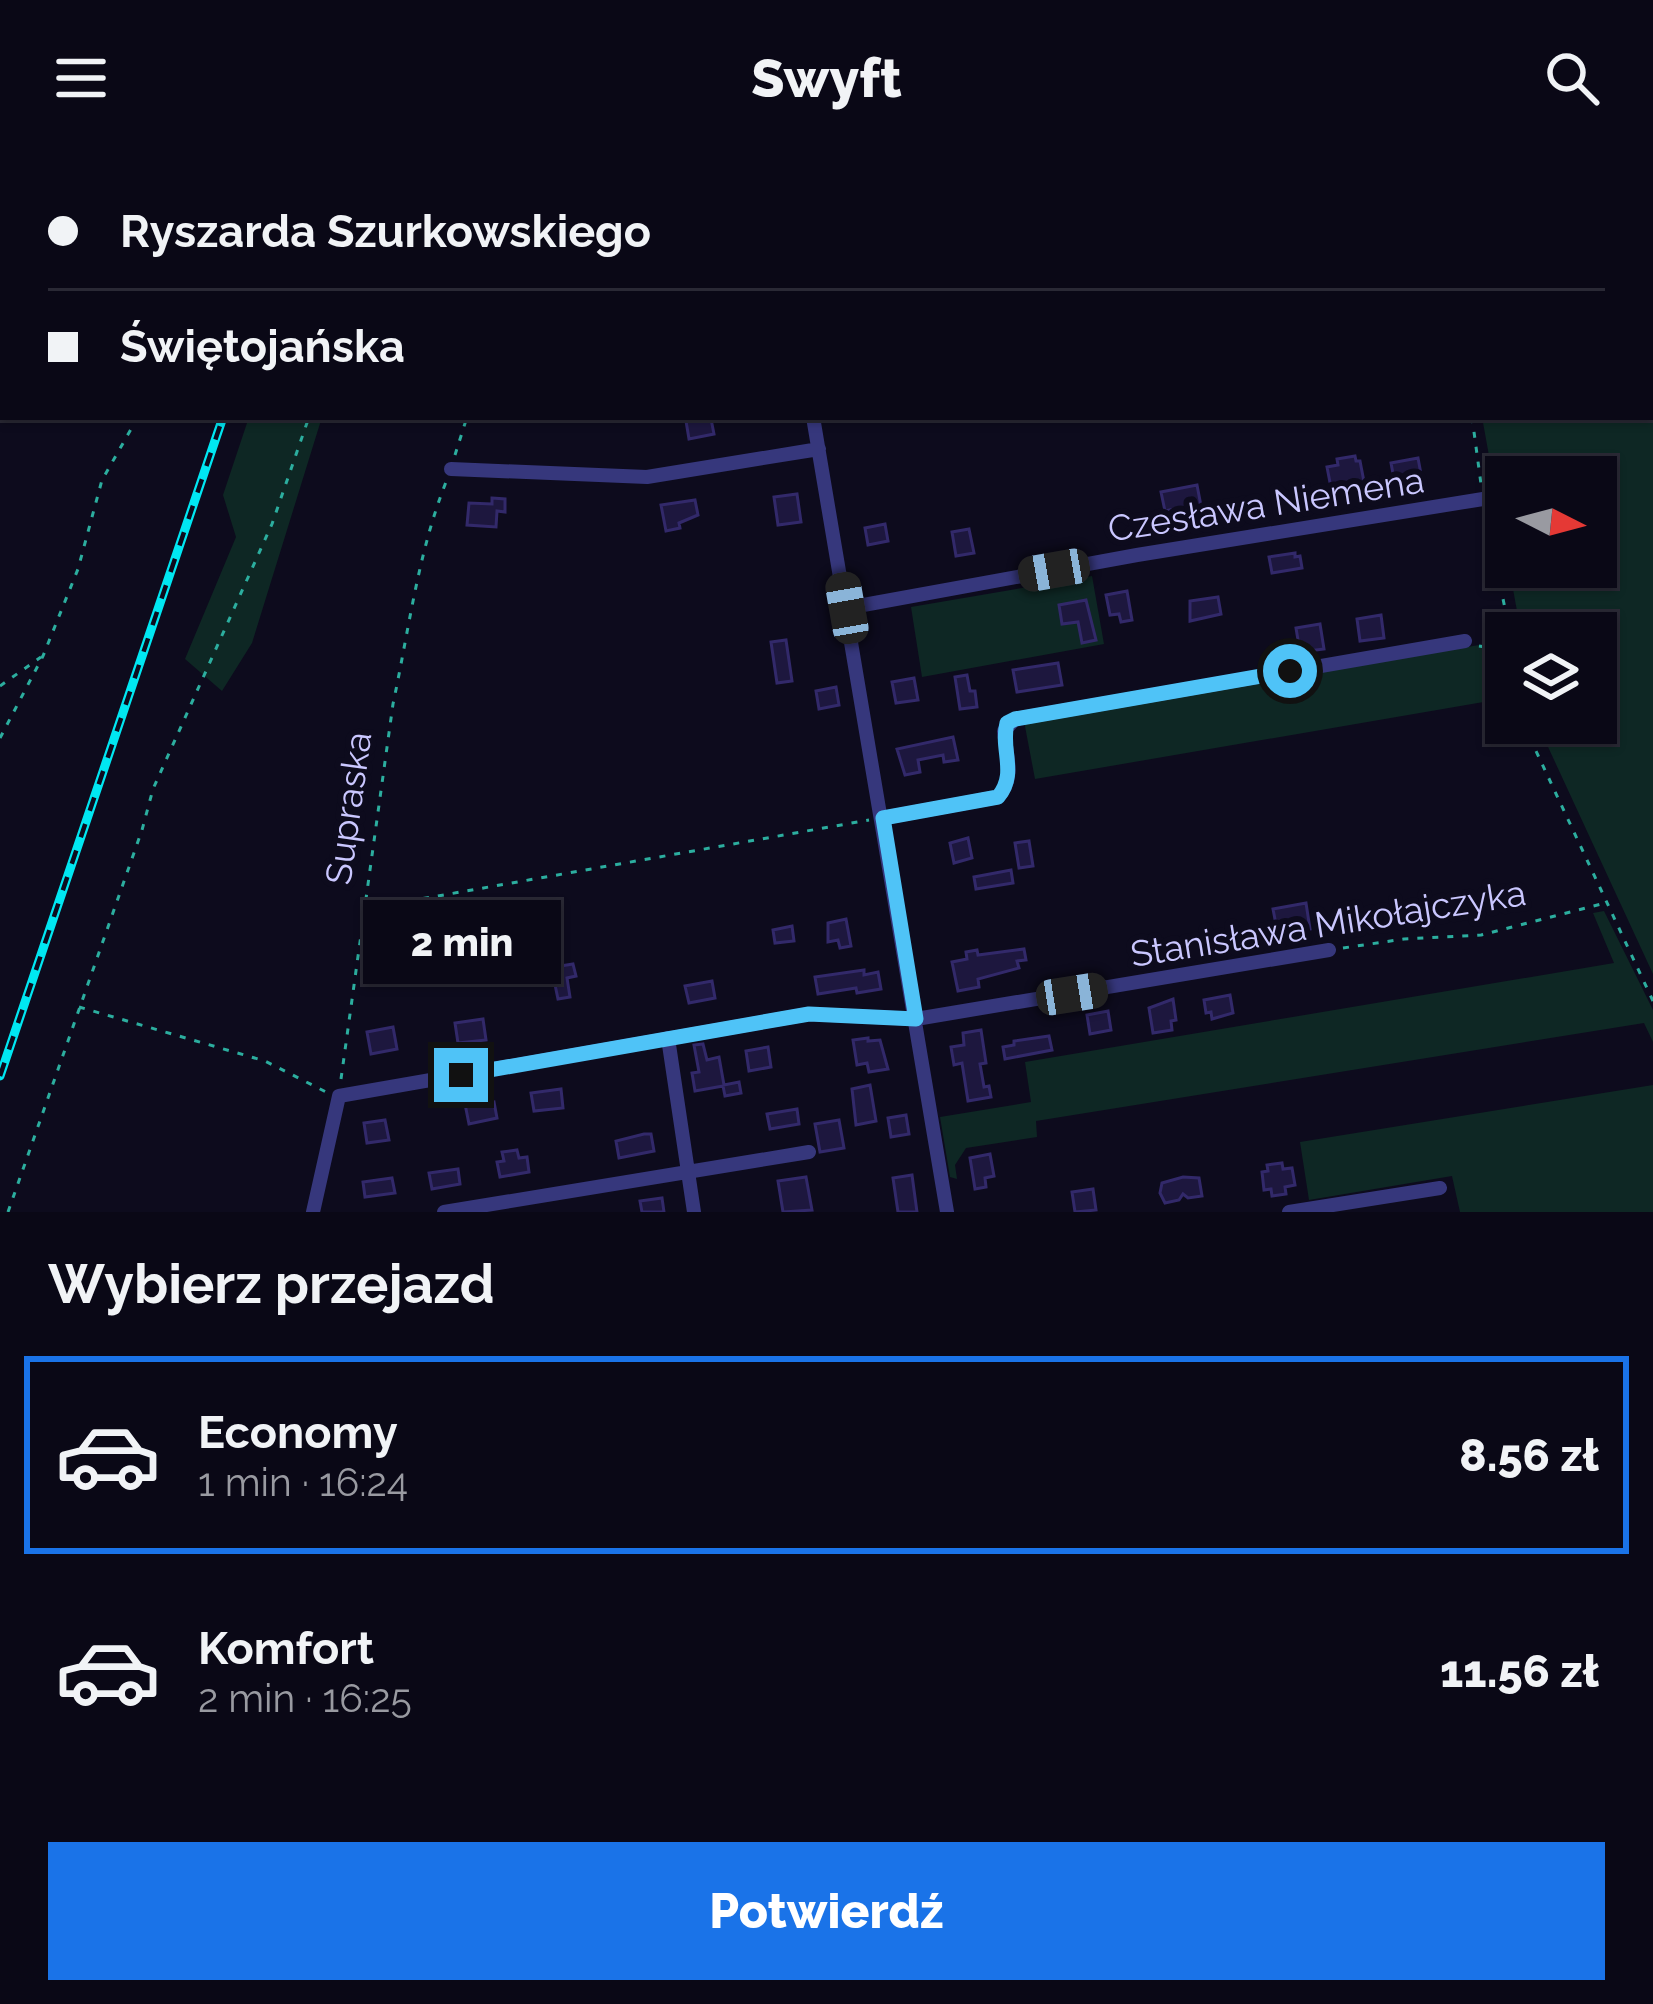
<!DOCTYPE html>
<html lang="pl">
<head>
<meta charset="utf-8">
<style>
	:root { --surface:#0a0816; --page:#13111f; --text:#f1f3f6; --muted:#999aa1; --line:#2a2935; --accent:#1a73e8 }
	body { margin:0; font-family:Raleway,sans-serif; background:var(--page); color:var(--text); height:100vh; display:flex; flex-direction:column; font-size:45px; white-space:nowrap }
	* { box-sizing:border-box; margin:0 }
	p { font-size:39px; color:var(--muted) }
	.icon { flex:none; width:66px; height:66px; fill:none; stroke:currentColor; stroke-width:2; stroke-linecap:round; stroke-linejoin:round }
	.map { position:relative; height:1056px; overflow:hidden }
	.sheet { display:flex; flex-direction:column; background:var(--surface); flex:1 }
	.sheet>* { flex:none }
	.guide { position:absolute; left:0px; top:0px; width:1653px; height:264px; box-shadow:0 3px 9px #0004,0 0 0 3px var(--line); display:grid; align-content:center; height:264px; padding:0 48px; background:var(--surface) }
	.needle { width:78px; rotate:96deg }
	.tools { position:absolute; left:1485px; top:300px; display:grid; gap:24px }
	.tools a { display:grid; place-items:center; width:132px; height:132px; border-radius:0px; background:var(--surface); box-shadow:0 3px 9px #0004,0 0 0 3px var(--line); font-size:60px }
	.end { position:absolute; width:54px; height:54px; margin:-27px; border:15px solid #4fc3f7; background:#111; box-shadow:0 0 0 6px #111 }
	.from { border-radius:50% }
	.bubble { position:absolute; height:84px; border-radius:0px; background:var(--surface); box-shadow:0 3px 9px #0004,0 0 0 3px var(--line); font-size:39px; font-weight:800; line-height:84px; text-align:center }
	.car { position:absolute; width:36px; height:72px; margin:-36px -18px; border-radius:15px; box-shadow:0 0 9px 3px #0007; background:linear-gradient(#222 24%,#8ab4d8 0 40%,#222 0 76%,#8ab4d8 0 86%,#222 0) }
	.guide b { display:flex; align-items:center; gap:42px; height:114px; font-size:45px }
	.guide b+b { border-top:3px solid var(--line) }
	.guide i { width:30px; height:30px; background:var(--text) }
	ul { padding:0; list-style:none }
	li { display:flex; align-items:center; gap:36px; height:198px; margin:0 24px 18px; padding:0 24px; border:6px solid transparent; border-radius:0px }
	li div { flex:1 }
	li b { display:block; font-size:45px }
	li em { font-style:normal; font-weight:800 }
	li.current { border-color:var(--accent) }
	li>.icon { width:108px; height:108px; stroke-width:1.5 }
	h2 { padding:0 48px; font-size:54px; line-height:144px }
	.cta { display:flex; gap:24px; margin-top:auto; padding:24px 48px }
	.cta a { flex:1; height:138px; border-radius:0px; background:var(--accent); color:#fff; font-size:48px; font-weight:800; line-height:138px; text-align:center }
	header { display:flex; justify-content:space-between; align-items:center; height:156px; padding:0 48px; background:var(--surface); font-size:54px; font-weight:800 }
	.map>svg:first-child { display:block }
	.green { fill:#0e2724 }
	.building { fill:#1d173e; stroke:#32296a; stroke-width:3 }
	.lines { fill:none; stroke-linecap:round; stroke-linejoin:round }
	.path { stroke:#2cae9f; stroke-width:3; stroke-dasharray:6 9; stroke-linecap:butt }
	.minor { stroke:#36377c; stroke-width:14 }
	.rail-casing { stroke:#00e7f2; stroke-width:9 }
	.rail { stroke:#0d0b1d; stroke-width:4.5; stroke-dasharray:14; stroke-linecap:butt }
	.route { stroke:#4fc3f7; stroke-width:15 }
	.labels { text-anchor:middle; stroke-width:12; stroke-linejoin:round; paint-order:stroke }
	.street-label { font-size:36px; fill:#cac7ff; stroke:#0d0b1d }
</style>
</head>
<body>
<header><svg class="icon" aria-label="menu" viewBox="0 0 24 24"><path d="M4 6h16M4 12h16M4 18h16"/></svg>Swyft<svg class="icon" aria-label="search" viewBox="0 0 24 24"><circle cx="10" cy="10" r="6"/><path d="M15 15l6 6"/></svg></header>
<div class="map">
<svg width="1653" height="1056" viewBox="0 0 1653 1056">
	<rect width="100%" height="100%" fill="#0d0b1d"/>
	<!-- green -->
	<path class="green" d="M 1650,100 L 1653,100 L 1653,818 L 1537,567 L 1596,567 L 1596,477 L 1521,477 L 1509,411 L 1596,411 L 1596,321 L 1506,321 L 1506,394 L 1482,261 L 1650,261 Z
		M 249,261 L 322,261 L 252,487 L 222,535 L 185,503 L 236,381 L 223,339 Z
		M 1092,420 L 1104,488 L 922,521 L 911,451 Z
		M 1491,487 L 1501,543 L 1035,623 L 1024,565 Z
		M 1604,755 L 1653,854 L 1653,886 L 1644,867 L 1036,965 L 1037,981 L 966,992 L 955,1009 L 957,1023 L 950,1021 L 940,961 L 1031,946 L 1025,906 L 1614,807 L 1593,757 Z
		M 1653,929 L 1653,1056 L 1460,1056 L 1452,1020 L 1309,1044 L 1300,986 Z"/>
	<!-- building -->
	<path class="building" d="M 711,263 L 714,278 L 689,283 L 686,265 Z
		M 1355,300 L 1356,305 L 1360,305 L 1365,331 L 1332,337 L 1327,311 L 1338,309 L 1337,303 Z
		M 1418,302 L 1421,318 L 1394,323 L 1391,307 Z
		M 1197,329 L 1201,350 L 1193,351 L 1195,363 L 1182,365 L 1179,352 L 1165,355 L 1161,336 Z
		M 797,338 L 801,366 L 778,369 L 774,341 Z
		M 492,342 L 505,343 L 505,356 L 497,355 L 496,371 L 467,369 L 469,347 L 492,348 Z
		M 695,344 L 698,359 L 679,367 L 680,372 L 666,375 L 661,349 Z
		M 885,368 L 888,385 L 868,389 L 865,372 Z
		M 969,373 L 974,397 L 956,400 L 952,376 Z
		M 1295,397 L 1295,401 L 1300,400 L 1302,412 L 1272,417 L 1269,401 Z
		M 1127,435 L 1132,464 L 1121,466 L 1119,458 L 1110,459 L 1106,439 Z
		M 1218,441 L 1221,458 L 1190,465 L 1190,445 Z
		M 1086,444 L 1096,484 L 1082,487 L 1078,466 L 1062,468 L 1059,449 Z
		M 1381,459 L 1384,482 L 1360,485 L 1357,463 Z
		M 1320,468 L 1324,493 L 1300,496 L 1296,472 Z
		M 786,484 L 792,525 L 777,527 L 771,486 Z
		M 1058,507 L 1062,529 L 1017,536 L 1013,514 Z
		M 967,519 L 970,535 L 975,535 L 977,551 L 960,553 L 955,521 Z
		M 914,522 L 918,544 L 896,547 L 892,526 Z
		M 836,531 L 839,549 L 819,553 L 816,535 Z
		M 953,581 L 958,604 L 944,606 L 943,599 L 918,604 L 920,616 L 905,619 L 897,593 Z
		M 968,682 L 972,702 L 954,707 L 950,687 Z
		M 1029,685 L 1033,710 L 1019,712 L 1015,687 Z
		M 1011,714 L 1013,727 L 976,733 L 974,721 Z
		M 1306,747 L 1310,773 L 1278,779 L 1273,753 Z
		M 846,763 L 851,790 L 840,792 L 838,784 L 828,786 L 828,767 Z
		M 792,770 L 794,785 L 775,787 L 773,774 Z
		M 1024,793 L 1026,804 L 1017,805 L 1019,812 L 978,823 L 979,831 L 958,835 L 952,806 L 967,803 L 966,796 L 977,794 L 978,799 Z
		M 573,808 L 576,820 L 567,822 L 570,841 L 558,843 L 554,824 L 538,827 L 536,814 Z
		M 864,814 L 864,819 L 878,816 L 881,833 L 857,837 L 856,832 L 818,838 L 815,821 Z
		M 712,825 L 715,842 L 689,847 L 685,830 Z
		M 1230,839 L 1233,857 L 1212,863 L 1211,856 L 1206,857 L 1204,844 Z
		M 1173,843 L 1176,864 L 1171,865 L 1172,874 L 1153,877 L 1149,852 Z
		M 1108,855 L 1111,874 L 1090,878 L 1087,859 Z
		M 483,863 L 486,884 L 458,887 L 455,867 Z
		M 393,871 L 397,893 L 371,898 L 367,876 Z
		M 981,874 L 986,907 L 980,908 L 984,931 L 989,930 L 991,941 L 968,945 L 962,907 L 954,909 L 951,891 L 964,889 L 963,877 Z
		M 1049,880 L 1052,894 L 1005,903 L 1003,891 L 1014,889 L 1014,885 Z
		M 868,882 L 868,885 L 880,884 L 888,913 L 869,916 L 867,907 L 857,909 L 853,884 Z
		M 703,888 L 707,904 L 719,901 L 724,929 L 739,926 L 741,937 L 725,940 L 723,930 L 695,935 L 692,917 L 699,916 L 694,889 Z
		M 768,891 L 771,911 L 749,915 L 746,895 Z
		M 870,929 L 876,965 L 856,969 L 852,933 Z
		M 561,933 L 563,952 L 534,955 L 531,937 Z
		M 482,945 L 483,948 L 494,946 L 497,962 L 469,968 L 465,948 Z
		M 797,953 L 799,968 L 770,973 L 767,958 Z
		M 906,959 L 909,978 L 891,981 L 888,962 Z
		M 385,964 L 389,984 L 367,987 L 364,967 Z
		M 839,964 L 844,992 L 820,996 L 815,968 Z
		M 644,978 L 651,978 L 654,995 L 619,1002 L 616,985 Z
		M 517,994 L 519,1002 L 527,1001 L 529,1016 L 500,1021 L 497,1006 L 504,1005 L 502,996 Z
		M 990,998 L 994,1020 L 985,1022 L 986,1031 L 975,1033 L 970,1002 Z
		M 1282,1007 L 1283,1013 L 1292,1012 L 1295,1029 L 1285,1031 L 1286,1038 L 1272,1040 L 1271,1033 L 1264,1034 L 1262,1016 L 1268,1015 L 1267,1009 Z
		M 458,1013 L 460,1028 L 432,1033 L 429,1017 Z
		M 912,1019 L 917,1056 L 898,1056 L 893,1022 Z
		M 806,1021 L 812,1054 L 783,1056 L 778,1025 Z
		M 1183,1021 L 1199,1022 L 1202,1040 L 1188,1042 L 1183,1038 L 1179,1044 L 1165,1047 L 1160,1037 L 1162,1027 Z
		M 392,1022 L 395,1037 L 365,1041 L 363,1026 Z
		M 1093,1033 L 1096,1054 L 1075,1056 L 1072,1036 Z
		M 662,1042 L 664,1056 L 642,1056 L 640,1045 Z"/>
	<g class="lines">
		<!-- path -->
		<path class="path" d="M 271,3 L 272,0
			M 413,3 L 414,0
			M 531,3 L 531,0
			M 1650,95 L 1653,95
			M 1472,261 L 1481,328
			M 455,299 L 467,261
			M 1485,355 L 1510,477
			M 1479,490 L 1506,495
			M 0,530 L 41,501
			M 1526,567 L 1529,580 L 1653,845
			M 0,582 L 43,500 L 78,413 L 102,324 L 138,261
			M 364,753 L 869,664
			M 1343,792 L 1404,783 L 1481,779 L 1605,747
			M 79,851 L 265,905 L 328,937
			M 341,923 L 393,548 C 409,473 418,397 446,326
			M 8,1056 L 142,674 L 153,633 L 272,368 L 309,261"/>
		<!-- minor -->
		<path class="minor" d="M 768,0 L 768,3
			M 813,261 L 947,1056
			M 451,313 L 647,321 L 819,293
			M 847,452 L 1137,399 L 1483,343
			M 883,662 L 998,641 C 1016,621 1006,599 1004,575 L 1015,563 L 1465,485
			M 668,882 L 694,1056
			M 313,1056 L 339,940 L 809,858 L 916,863 L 1329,794
			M 444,1056 L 809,996
			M 1289,1056 L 1440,1032"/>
		<!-- rail casing -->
		<g class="rail-casing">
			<path id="rail" d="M 310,3 L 311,0
				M 0,920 L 223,261"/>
		</g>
		<!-- rail -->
		<use href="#rail" class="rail"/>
	</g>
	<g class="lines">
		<!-- route -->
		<path class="route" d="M 461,919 L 809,858 L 916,863 L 883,662 L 998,641 C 1018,617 1000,594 1007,567 L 1015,563 L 1290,515"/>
	</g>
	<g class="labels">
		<!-- street labels -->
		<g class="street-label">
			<text transform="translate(1266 348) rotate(-9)" y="13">Czesława Niemena</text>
			<text transform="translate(348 652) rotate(-82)" y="13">Supraska</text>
			<text transform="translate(1328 767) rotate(-9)" y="13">Stanisława Mikołajczyka</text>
		</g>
	</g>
</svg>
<div class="tools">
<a><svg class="needle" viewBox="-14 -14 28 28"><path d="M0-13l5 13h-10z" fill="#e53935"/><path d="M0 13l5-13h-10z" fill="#999aa1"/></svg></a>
<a><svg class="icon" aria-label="layers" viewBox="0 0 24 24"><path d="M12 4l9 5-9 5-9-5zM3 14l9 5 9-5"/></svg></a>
</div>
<i class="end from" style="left:1290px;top:515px"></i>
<i class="end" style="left:461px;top:919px"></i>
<div class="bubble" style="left:363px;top:744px;width:198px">2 min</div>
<i class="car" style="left:1054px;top:414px;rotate:260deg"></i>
<i class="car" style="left:847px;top:452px;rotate:350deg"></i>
<i class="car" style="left:1072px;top:838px;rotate:81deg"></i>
<div class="guide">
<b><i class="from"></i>Ryszarda Szurkowskiego</b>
<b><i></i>Świętojańska</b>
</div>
</div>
<section class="sheet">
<h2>Wybierz przejazd</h2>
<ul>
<li class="current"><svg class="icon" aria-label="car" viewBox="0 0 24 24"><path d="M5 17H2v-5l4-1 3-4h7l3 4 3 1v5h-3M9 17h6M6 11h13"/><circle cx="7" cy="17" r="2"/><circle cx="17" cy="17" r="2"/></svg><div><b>Economy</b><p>1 min · 16:24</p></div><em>8.56 zł</em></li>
<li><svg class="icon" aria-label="car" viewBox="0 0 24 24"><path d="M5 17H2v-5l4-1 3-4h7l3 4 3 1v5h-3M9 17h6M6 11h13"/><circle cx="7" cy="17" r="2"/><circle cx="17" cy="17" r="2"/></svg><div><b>Komfort</b><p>2 min · 16:25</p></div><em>11.56 zł</em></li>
</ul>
<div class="cta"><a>Potwierdź</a></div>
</section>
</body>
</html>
